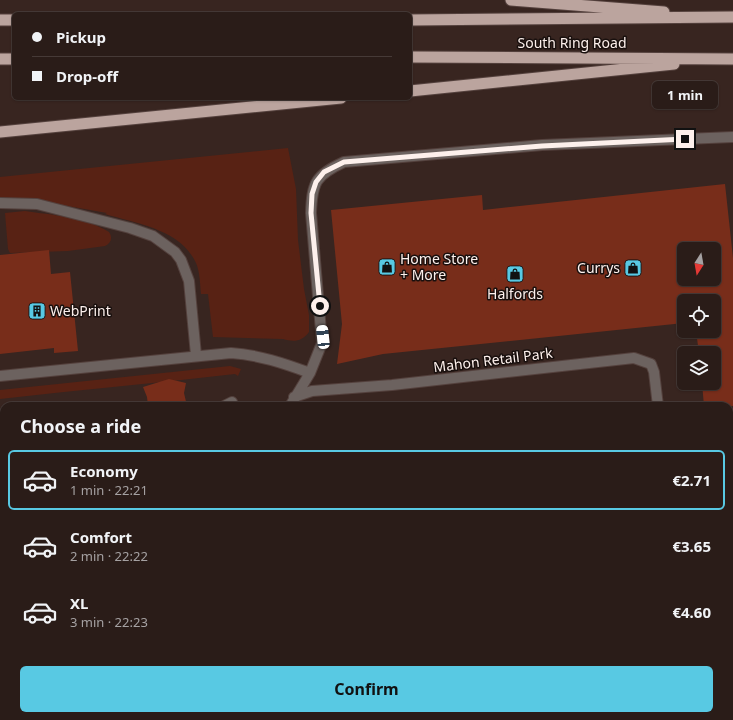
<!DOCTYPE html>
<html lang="en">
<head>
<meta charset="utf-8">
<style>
	:root { --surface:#2a1c18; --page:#322521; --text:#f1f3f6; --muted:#a5a1a2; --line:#463a37; --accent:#58c9e3 }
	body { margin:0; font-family:"Noto Sans",sans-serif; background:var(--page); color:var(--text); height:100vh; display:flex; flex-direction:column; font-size:15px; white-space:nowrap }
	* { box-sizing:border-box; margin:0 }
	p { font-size:13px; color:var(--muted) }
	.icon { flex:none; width:22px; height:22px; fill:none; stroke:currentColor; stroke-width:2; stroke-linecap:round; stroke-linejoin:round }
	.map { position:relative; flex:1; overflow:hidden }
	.sheet { position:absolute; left:0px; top:402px; width:733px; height:318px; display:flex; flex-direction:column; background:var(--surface); border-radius:12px 12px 0 0; box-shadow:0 1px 3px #0004,0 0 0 1px var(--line) }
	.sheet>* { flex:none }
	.banner { position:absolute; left:12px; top:12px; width:400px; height:88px; border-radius:6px; box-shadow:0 1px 3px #0004,0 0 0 1px var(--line); display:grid; align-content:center; height:88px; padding:0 20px; background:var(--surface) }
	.needle { width:26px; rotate:191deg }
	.buttons { position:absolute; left:677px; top:242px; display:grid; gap:8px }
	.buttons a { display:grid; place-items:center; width:44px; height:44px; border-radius:6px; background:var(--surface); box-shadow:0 1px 3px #0004,0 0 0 1px var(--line); font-size:20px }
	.end { position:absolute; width:18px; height:18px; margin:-9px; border:5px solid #fdf0ec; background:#111; box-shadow:0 0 0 2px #111 }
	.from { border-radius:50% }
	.bubble { position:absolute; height:28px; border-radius:6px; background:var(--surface); box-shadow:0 1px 3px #0004,0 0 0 1px var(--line); font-size:13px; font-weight:700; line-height:28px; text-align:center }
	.car { position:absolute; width:12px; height:24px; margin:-12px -6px; border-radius:5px; box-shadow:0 0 3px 1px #0007; background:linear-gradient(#fff 24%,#345 0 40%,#fff 0 76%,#345 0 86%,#fff 0) }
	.banner b { display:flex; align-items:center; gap:14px; height:38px; font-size:15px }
	.banner b+b { border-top:1px solid var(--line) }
	.banner i { width:10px; height:10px; background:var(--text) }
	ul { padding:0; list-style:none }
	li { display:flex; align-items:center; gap:12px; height:60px; margin:0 8px 6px; padding:0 12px; border:2px solid transparent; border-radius:6px }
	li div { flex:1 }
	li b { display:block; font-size:15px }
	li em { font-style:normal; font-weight:700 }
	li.active { border-color:var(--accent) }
	li>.icon { width:36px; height:36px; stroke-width:1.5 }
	h2 { padding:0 20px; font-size:18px; line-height:48px }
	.cta { display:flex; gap:8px; margin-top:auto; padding:8px 20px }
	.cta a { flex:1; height:46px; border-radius:6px; background:var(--accent); color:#111; font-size:16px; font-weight:700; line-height:46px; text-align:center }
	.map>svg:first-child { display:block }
	.green { fill:#582214 }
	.building { fill:#782d1a; fill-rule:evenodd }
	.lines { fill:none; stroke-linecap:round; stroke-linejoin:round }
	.service-casing { stroke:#54413d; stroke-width:12 }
	.secondary-casing { stroke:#54413d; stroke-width:12 }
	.trunk-casing { stroke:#54413d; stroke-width:13 }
	.service { stroke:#6c625f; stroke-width:10 }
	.secondary { stroke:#91817c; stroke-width:10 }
	.trunk { stroke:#bba49e; stroke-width:11 }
	.route { stroke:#fdf0ec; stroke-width:5 }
	.labels { text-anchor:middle; stroke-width:3; stroke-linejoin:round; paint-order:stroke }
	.street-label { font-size:14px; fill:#fdf0ec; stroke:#19100e }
	.poi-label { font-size:14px; fill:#fdf0ec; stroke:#19100e; text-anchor:start }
</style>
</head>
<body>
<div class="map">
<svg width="733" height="720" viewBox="0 0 733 720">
	<rect width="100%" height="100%" fill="#382520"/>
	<!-- green -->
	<path class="green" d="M 288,148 L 296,189 L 298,240 L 304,289 L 309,315 L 309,332 C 302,342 293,342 283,339 L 213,337 L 208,294 L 201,294 C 200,284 200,272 196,263 C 180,229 138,224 105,214 L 107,213 L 28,199 L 0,199 L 0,177 Z
		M 25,211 C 52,215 85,217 109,232 C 113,238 111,243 105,246 L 68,251 L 10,253 L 8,249 L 5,213 Z
		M 230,366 L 241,369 L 238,376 L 235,374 C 157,383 79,390 0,399 L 0,390 Z
		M 291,716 L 488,716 L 532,720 L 307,720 Z"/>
	<!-- building -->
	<path class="building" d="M 725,184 L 733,258 L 733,406 L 704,406 L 702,383 L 714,383 L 714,353 L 699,353 L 696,331 L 714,331 L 714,301 L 684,301 L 684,323 L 383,354 L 337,364 L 342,324 L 331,210 L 482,195 L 483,210 ZM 684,249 L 714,249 L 714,279 L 684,279 Z
		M 49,250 L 51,274 L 70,272 L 78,351 L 54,353 L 54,348 L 0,354 L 0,255 Z
		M 169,379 L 186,383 L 184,393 L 187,406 L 148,406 L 147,397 L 143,387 Z"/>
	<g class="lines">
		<!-- service casing -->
		<g class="service-casing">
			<path id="service" d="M 0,203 L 37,204 L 130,228 L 153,236 L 175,252 L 181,260 L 189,281 L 196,355
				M 0,376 L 231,353 C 259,355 283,363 310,373
				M 294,397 L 312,391 L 392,385 L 634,358 L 651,364 L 654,372 L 658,406
				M 224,406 L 232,402
				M 290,406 L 310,373 L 322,343 L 311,213 C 312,182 316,175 344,162 L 542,145 L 733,137
				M 0,422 L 4,421
				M 0,450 L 4,453
				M 0,503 L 4,506
				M 207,720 L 208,716
				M 231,720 L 231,716"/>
		</g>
		<!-- secondary casing -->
		<g class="secondary-casing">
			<path id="secondary" d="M 0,665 L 4,667
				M 0,696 L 4,698
				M 38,716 L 47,720
				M 133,716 L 152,720"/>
		</g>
		<!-- trunk casing -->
		<g class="trunk-casing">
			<path id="trunk" d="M 511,0 L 664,12
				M 0,20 L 14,20
				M 410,20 L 733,17
				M 410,57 L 733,59
				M 0,59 L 14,59
				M 410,91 L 674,64
				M 0,132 L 341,98"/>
		</g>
		<!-- service -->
		<use href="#service" class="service"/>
		<!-- secondary -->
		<use href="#secondary" class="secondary"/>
		<!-- trunk -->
		<use href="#trunk" class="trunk"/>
	</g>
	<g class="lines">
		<!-- route -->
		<path class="route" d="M 320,306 L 311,213 L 312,194 L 316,182 L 324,172 L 344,162 L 542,146 L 685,139"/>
	</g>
	<!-- icons -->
	<defs>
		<g id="shop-square" transform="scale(0.9)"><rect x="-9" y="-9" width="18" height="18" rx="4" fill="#58c9e3" stroke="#19100e"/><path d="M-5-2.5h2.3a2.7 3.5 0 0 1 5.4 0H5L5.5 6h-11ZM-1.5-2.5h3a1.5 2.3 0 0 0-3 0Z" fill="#111"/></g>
		<g id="building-square" transform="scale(0.9)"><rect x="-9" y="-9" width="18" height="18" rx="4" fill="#58c9e3" stroke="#19100e"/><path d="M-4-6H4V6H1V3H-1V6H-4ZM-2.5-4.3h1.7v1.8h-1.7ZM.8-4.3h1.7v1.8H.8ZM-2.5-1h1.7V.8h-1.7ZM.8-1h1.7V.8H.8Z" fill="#111"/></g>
	</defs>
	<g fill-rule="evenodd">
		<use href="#shop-square" x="387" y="267"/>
		<use href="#shop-square" x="633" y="268"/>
		<use href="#shop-square" x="515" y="274"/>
		<use href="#building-square" x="37" y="311"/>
	</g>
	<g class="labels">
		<!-- street labels -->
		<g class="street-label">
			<text x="572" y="48">South Ring Road</text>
			<text transform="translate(493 360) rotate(-7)" y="5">Mahon Retail Park</text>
		</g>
		<!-- poi labels -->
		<g class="poi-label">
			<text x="400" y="264">Home Store<tspan x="400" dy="16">+ More</tspan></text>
			<text x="620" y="273" text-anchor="end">Currys</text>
			<text x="515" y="299" text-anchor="middle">Halfords</text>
			<text x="50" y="316">WebPrint</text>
		</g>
	</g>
</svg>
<div class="buttons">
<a><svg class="needle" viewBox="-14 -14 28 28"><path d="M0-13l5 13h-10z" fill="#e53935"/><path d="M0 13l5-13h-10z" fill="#a5a1a2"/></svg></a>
<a><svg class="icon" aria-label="locate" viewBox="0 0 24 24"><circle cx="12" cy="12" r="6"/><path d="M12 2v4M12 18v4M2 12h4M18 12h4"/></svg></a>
<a><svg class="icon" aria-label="layers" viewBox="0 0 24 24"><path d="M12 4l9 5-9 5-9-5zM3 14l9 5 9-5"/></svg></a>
</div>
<i class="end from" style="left:320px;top:306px"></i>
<i class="end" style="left:685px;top:139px"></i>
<div class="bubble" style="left:652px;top:81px;width:66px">1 min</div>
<i class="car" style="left:323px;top:337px;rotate:354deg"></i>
<div class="banner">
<b><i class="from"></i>Pickup</b>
<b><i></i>Drop-off</b>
</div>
<section class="sheet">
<h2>Choose a ride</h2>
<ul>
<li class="active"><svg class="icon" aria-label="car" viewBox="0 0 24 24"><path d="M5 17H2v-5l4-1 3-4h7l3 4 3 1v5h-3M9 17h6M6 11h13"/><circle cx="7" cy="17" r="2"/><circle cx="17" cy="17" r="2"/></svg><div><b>Economy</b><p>1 min · 22:21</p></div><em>€2.71</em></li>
<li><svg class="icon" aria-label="car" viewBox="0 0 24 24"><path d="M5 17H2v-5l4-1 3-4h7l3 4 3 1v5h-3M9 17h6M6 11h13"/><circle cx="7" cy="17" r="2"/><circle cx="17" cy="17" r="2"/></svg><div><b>Comfort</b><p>2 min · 22:22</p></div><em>€3.65</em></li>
<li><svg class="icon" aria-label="car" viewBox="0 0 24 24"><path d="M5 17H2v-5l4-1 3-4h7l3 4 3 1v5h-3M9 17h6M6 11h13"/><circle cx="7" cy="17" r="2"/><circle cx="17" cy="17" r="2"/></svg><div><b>XL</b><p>3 min · 22:23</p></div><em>€4.60</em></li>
</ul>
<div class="cta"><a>Confirm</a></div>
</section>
</div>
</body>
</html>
